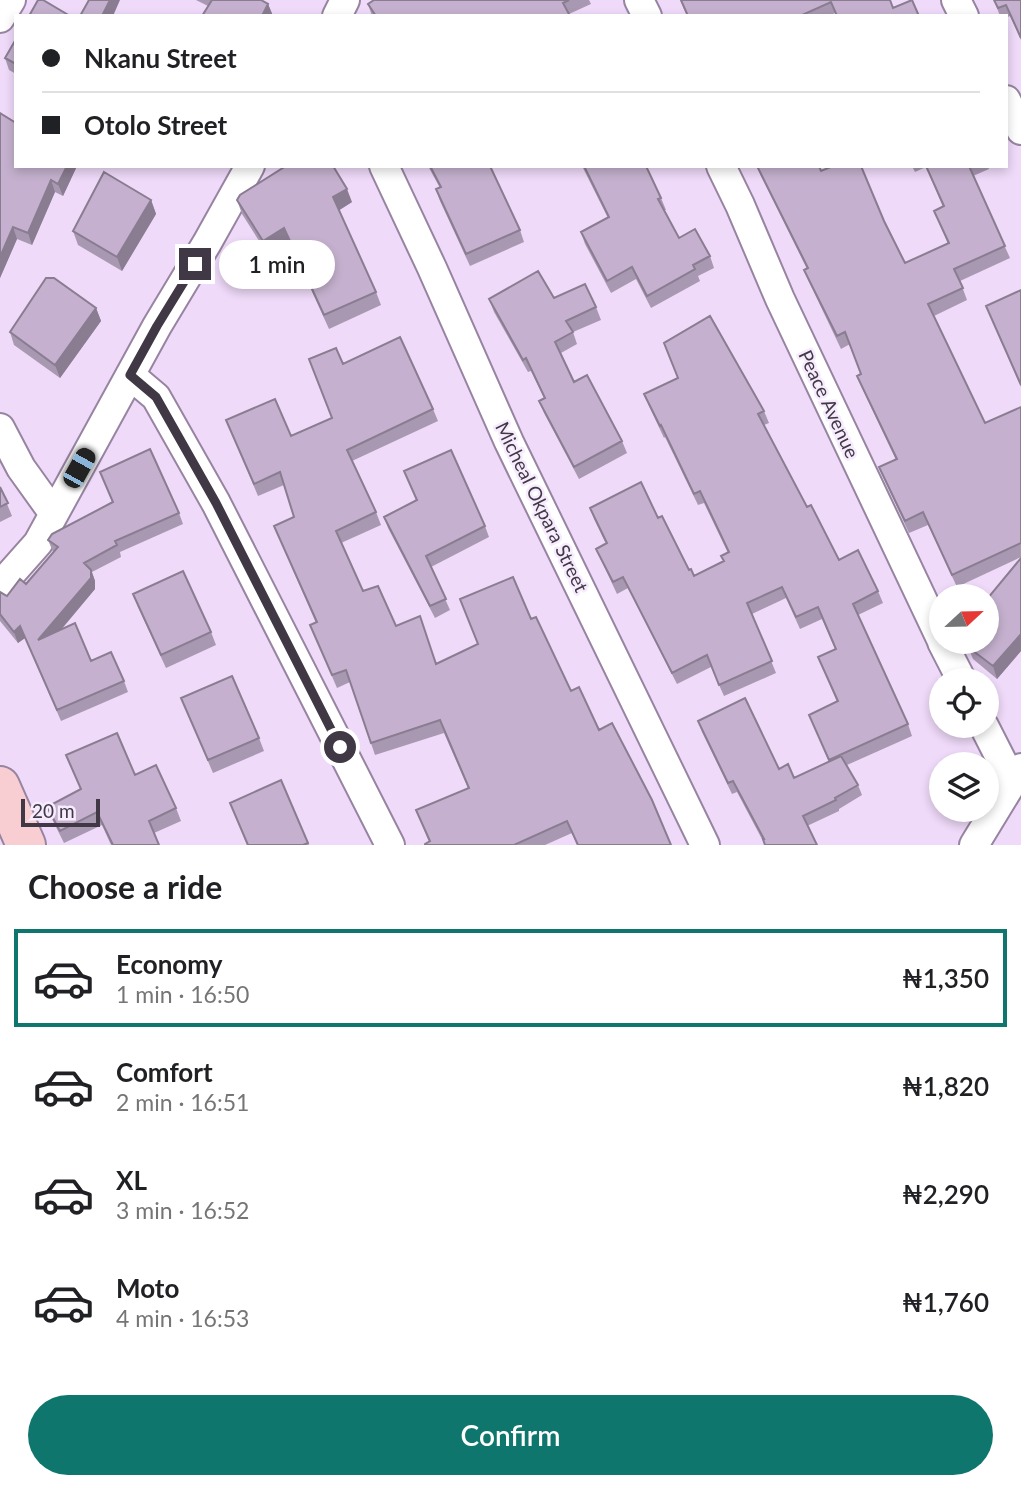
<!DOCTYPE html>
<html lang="en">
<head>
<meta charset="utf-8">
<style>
	:root { --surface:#fff; --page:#f2f2f2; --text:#202124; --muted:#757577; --line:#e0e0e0; --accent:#0f766e }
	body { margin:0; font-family:Lato,sans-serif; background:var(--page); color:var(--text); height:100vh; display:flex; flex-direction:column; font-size:26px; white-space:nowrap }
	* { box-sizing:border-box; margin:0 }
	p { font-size:23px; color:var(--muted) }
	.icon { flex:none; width:38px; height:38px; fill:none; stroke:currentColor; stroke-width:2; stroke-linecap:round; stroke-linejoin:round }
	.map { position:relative; height:845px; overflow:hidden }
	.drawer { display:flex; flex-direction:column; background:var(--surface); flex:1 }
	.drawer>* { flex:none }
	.top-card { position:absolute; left:14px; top:14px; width:994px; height:154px; border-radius:0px; box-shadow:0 4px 10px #0003; display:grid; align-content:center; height:154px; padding:0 28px; background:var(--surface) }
	.needle { width:46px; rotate:68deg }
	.buttons { position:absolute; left:929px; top:584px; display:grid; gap:14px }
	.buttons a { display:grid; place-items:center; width:70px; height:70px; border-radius:50%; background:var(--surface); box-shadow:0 4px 10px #0003; font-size:35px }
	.scale { position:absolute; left:21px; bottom:18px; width:79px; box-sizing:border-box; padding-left:7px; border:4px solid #403844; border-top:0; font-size:19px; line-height:24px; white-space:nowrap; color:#403844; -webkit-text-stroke:5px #f7ebfe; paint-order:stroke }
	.end { position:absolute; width:32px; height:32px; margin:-16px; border:9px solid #403844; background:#fff; box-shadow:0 0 0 4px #fff }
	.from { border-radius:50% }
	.bubble { position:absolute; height:49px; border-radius:24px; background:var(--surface); box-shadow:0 4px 10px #0003; font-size:23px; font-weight:600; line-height:49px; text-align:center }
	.car { position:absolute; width:21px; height:42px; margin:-21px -10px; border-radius:9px; box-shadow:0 0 5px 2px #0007; background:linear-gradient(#222 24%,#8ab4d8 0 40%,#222 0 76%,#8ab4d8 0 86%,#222 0) }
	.top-card b { display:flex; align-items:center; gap:24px; height:66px; font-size:26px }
	.top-card b+b { border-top:2px solid var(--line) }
	.top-card i { width:18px; height:18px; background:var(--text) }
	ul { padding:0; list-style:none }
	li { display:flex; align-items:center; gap:21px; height:98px; margin:0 14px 10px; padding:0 14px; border:4px solid transparent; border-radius:0px }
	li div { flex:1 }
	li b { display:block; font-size:26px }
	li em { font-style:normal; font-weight:600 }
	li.on { border-color:var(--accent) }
	li>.icon { width:63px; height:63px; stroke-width:1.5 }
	h2 { padding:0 28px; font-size:32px; line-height:84px }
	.primary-button { display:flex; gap:14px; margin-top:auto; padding:14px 28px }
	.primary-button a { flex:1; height:80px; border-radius:42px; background:var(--accent); color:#fff; font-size:28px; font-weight:600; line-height:80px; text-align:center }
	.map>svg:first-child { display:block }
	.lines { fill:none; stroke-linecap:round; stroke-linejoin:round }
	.minor-casing { stroke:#9784a1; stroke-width:32 }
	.secondary-casing { stroke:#9784a1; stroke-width:42 }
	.minor { stroke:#fff; stroke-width:28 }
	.secondary { stroke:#f8ced2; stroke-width:38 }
	.wall { fill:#a998b2 }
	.shaded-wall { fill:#8a7c91 }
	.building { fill:#c5b1cf; stroke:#8a7c91; stroke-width:2 }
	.route { stroke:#403844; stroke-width:9 }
	.labels { text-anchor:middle; stroke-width:5; stroke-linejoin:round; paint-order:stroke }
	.street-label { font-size:19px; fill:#403844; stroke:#f7ebfe }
</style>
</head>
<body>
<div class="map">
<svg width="1021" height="845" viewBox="0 0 1021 845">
	<rect width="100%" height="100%" fill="#efdaf9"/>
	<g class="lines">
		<!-- minor casing -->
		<g class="minor-casing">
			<path id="minor" d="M 639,0 L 647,16
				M 956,0 L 964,16
				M 337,16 L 345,0
				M 0,18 L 11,0
				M 1006,100 L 1021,130
				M 384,166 L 432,268 L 509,442 L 705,845
				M 721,166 L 740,205 L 780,299 L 942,641
				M 130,375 L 156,397 L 216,503 L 390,845
				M 0,428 L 21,468 L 54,514
				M 0,586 L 38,543 L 157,326 L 207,243 L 250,166
				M 942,642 L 962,681
				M 984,726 L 1013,783
				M 974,845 L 1021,768"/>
		</g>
		<!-- secondary casing -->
		<g class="secondary-casing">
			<path id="secondary" d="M 0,786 L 26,845"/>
		</g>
		<!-- minor -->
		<use href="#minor" class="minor"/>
		<!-- secondary -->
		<use href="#secondary" class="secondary"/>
	</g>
	<!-- wall -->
	<path class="wall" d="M 196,0 L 261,0 L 268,4 L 273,16 L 202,16 L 208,6 Z
		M 374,0 L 589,0 L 591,4 L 569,14 L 570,16 L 372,16 L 368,4 Z
		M 680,0 L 890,0 L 893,8 L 919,16 L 836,16 L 835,13 L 829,16 L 687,16 Z
		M 994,0 L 1021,0 L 1021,40 L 1010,16 L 1006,18 L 1006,16 L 1000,16 Z
		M 16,39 L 16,74 L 9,70 L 5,58 Z
		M 0,113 L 77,166 L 63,196 L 55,192 L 32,245 L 17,239 L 0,278 Z
		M 428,166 L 490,166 L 520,230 L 524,242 L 470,266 L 440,201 L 436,189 L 440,188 Z
		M 582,166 L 646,166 L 661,198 L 666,210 L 664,210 L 679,238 L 710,256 L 714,268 L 698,276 L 700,281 L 651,308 L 636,279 L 611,293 L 585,244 L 581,232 L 608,218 Z
		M 757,166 L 821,171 L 884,221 L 905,263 L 948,244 L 934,211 L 943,207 L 926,167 L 915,172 L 912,166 L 988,166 L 989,169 L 973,176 L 1010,258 L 960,281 L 967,300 L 934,316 L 985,423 L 1021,407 L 1021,557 L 957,587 L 928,525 L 909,533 L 884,479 L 879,467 L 896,460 L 862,388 L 857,376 L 861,374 L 850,344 L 841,349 L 809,282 L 804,270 L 807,269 L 761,176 Z
		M 151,200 L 156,214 L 122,271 L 78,245 L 73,231 Z
		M 237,200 L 352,202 L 339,210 L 376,292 L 381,305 L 329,329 L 289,241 L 268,255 L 242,214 Z
		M 1021,290 L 1021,387 L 986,306 Z
		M 554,298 L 596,307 L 601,320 L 573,332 L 577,344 L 561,353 L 574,382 L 622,441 L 627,453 L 579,479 L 544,413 L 539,401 L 544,398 L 531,371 L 528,372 L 494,312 L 489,299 Z
		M 96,308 L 101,321 L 60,378 L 14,345 L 10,332 Z
		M 343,364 L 433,409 L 438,421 L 352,461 L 376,512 L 381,525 L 341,543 L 363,591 L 396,626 L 436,664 L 531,619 L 571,691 L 599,730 L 671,845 L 577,845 L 572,833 L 545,845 L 425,845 L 429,842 L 416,810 L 468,788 L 444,733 L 375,755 L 350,682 L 337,688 L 310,625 L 316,623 L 274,526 L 294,517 L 284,485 L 258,496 L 226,420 L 291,436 L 332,418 Z
		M 644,394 L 764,411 L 769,423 L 764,425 L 807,507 L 839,560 L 878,591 L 883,603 L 858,615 L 908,724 L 912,736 L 847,765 L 858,785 L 862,795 L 839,809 L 839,811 L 807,826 L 817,845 L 765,845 L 737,792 L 732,794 L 702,732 L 698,721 L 794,778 L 829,762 L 809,715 L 837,702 L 818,657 L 835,649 L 822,619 L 800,629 L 786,598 L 752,614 L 776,673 L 724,696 L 711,667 L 677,684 L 628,588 L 617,594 L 601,560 L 596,549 L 606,544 L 594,519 L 590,508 L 658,518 L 689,570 L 694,576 L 723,561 L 721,556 L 728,553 L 704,503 L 698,505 L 665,437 L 664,438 L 649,406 Z
		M 404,471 L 485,526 L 489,537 L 431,567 L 450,610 L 435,618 L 388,528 L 384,517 L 416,500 Z
		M 100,472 L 179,513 L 183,524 L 120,552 L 121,557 L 92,572 L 95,581 L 95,589 L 61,630 L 91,661 L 124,681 L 128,692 L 61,721 L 25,638 L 18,643 L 0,621 L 0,592 L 7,596 L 26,584 L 53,552 L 48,540 L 112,502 Z
		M 0,487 L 12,516 L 0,522 Z
		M 1021,558 L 1021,651 L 997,679 L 973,659 L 968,647 L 987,642 Z
		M 133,594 L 211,632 L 216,645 L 166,668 L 138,607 Z
		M 181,698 L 259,738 L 264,751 L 213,773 Z
		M 66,755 L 135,775 L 176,808 L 181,821 L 154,833 L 159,845 L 111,845 L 102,825 L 64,843 L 52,819 L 47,807 L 81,789 Z
		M 281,780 L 309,845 L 247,845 L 230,803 Z"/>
	<!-- shaded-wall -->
	<path class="shaded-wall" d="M 110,0 L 120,0 L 113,16 L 104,16 L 103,14 Z
		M 268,4 L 273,16 L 262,16 Z
		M 67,166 L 77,166 L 63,196 L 58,184 Z
		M 51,180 L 55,192 L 32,245 L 28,233 Z
		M 347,189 L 352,202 L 338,211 L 333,197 Z
		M 151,200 L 156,214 L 122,271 L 117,257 Z
		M 13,227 L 17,239 L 0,278 L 0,257 Z
		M 284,228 L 289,241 L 268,255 L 263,241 Z
		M 96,308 L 101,321 L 60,378 L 55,365 Z
		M 91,570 L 95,581 L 95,589 L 42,652 L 38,640 Z
		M 20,626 L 25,638 L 18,643 L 14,632 Z
		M 1021,634 L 1021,651 L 997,679 L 993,666 Z"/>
	<!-- building -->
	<path class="building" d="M 38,0 L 43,0 L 70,16 L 29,16 Z
		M 89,0 L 110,0 L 103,14 L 106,16 L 80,16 Z
		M 212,0 L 261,0 L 268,4 L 262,16 L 202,16 Z
		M 374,0 L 569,0 L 563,3 L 570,16 L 376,16 L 368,4 Z
		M 681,0 L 890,0 L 893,8 L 912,0 L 919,16 L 837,16 L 831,2 L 800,16 L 688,16 Z
		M 994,0 L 1021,0 L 1021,38 L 1006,5 L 998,8 Z
		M 16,39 L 16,64 L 5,58 Z
		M 0,113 L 16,123 L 16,166 L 67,166 L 58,184 L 51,180 L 28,233 L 13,227 L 0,257 Z
		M 286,166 L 333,166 L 347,189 L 333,197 L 376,292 L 324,315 L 284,228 L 263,241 L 237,200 L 240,195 Z
		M 430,166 L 490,166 L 520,230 L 466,254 L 436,189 L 441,187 Z
		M 584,166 L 646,166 L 661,198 L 658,199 L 679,238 L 695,229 L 710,256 L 693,265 L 695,269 L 647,296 L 632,267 L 607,281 L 581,232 L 609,217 Z
		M 757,166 L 819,166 L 821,171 L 833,166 L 861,166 L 884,221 L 905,263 L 949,243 L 934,211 L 944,206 L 926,166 L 969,166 L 1005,246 L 954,269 L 963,288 L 928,304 L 985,423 L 1021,407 L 1021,543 L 952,575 L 923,512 L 905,521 L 879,467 L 897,459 L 857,376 L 861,374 L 845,332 L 837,336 L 804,270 L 808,268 Z
		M 104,172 L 151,200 L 117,257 L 73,231 Z
		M 538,271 L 554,298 L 585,284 L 596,307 L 566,321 L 573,332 L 555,342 L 574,382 L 587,375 L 622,441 L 574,467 L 539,401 L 545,398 L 526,358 L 523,360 L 489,299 Z
		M 46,278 L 54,278 L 96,308 L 55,365 L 10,332 Z
		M 1021,290 L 1021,385 L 986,306 Z
		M 710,316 L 764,411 L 758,414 L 807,507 L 811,505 L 839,560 L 858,550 L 878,591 L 853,604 L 908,724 L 829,760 L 809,715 L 838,701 L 818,657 L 836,649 L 818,607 L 796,617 L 782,587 L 747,603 L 772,661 L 719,685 L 707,655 L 672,673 L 623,577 L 613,582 L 596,549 L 607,543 L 590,508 L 641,482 L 658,518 L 662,516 L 689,570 L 691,569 L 694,576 L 724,561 L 721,556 L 729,552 L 700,491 L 694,494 L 661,425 L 660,426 L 644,394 L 678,378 L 664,343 Z
		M 400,337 L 433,409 L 347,450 L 376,512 L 336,531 L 363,591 L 378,586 L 396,626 L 420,616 L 436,664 L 478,644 L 460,599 L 513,577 L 531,619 L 536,617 L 571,691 L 579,687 L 599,730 L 612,723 L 652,800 L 671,845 L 578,845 L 567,821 L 514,845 L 425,845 L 425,844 L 430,841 L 416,810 L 469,788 L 440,720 L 371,743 L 346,670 L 332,675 L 310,625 L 317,622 L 274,526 L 294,517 L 280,472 L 254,484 L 226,420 L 275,399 L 291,436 L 332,418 L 309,359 L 336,348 L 343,364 Z
		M 150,449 L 179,513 L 115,541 L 117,545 L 84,563 L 91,570 L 91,578 L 38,640 L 75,623 L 91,661 L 111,652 L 124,681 L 57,710 L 20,626 L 14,632 L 0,614 L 0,592 L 7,596 L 20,579 L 26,584 L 58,547 L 48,540 L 52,534 L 113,502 L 100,472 Z
		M 451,450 L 485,526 L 426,556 L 446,599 L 430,606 L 384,517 L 417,500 L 404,471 Z
		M 0,487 L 8,503 L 0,507 Z
		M 1021,558 L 1021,634 L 993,666 L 968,647 L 972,642 L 987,642 L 987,599 Z
		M 183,571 L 211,632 L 161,655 L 133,594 Z
		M 232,676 L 259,738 L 208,760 L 181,698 Z
		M 745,698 L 779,769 L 788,764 L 794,778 L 841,756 L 858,785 L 835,798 L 836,800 L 803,816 L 817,845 L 765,845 L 763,839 L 764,839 L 733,781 L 728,783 L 698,721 Z
		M 117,733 L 135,775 L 156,765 L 176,808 L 149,821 L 159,845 L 113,845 L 97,812 L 60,831 L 47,807 L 81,789 L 66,755 Z
		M 281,780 L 308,843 L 303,845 L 248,845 L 230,803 Z"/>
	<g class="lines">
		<!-- route -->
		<path class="route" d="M 195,264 L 157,326 L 130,375 L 156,397 L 216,503 L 340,747"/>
	</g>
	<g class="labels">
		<!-- street labels -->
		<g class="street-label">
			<text transform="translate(829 404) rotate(65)" y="7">Peace Avenue</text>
			<text transform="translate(542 507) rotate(64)" y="7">Micheal Okpara Street</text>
		</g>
	</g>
</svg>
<div class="buttons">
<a><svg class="needle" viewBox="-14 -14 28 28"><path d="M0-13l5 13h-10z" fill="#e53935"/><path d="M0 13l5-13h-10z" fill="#757577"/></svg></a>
<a><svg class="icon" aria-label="locate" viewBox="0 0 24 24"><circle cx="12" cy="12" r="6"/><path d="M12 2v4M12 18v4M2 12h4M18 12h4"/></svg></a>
<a><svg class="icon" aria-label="layers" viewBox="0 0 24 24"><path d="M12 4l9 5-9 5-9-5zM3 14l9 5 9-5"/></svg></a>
</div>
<div class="scale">20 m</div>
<i class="end from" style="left:340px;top:747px"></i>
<i class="end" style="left:195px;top:264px"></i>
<div class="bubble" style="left:219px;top:240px;width:116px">1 min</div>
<i class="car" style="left:79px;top:468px;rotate:29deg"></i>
<div class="top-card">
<b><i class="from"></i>Nkanu Street</b>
<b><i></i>Otolo Street</b>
</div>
</div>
<section class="drawer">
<h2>Choose a ride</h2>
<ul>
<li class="on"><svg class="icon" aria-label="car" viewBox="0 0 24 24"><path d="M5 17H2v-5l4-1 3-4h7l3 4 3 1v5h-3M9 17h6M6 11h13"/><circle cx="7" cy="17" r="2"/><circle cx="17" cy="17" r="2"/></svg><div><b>Economy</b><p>1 min · 16:50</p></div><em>₦1,350</em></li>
<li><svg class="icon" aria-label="car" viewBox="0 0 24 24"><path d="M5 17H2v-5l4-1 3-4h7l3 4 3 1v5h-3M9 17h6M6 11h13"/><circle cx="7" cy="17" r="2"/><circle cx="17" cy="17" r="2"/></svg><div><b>Comfort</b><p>2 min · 16:51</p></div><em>₦1,820</em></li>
<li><svg class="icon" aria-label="car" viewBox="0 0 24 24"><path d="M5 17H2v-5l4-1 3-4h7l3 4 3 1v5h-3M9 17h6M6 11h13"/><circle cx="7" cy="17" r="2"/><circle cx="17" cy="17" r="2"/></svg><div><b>XL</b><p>3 min · 16:52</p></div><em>₦2,290</em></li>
<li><svg class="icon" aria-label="car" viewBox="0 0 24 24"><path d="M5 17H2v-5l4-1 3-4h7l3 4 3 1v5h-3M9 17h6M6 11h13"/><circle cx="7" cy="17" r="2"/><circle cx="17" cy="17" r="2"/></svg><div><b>Moto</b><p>4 min · 16:53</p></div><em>₦1,760</em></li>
</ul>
<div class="primary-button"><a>Confirm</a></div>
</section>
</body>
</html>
